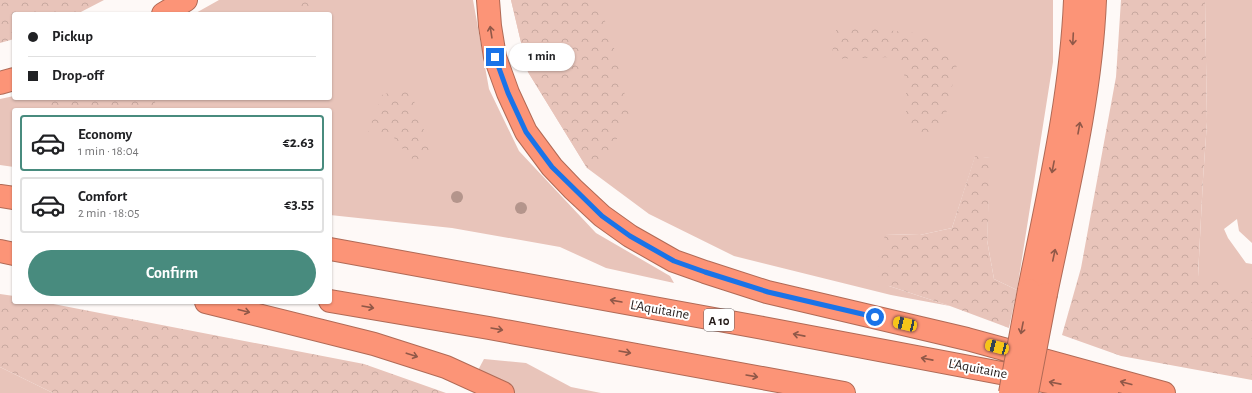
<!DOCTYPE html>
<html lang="en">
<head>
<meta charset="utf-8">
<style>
	:root { --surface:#fff; --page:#f2f2f2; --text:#202124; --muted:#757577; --line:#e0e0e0; --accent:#488b7e }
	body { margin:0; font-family:"Alegreya Sans",sans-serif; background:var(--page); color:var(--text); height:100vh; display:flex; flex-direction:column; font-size:15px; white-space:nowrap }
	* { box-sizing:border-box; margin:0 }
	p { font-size:13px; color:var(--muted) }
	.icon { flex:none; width:22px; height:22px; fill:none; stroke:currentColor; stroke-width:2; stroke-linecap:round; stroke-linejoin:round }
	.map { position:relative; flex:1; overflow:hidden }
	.drawer { position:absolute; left:12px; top:108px; width:320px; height:196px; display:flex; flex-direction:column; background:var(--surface); border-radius:4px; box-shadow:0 1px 3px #0004 }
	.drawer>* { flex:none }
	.guide { position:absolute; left:12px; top:12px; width:320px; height:88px; border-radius:4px; box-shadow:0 1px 3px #0004; display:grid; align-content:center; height:88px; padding:0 16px; background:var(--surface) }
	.end { position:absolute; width:18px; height:18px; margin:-9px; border:5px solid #1a73e8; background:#fff; box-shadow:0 0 0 2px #fff }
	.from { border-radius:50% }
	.bubble { position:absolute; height:28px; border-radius:14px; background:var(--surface); box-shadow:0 1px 3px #0004; font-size:13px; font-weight:600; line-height:28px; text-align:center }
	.car { position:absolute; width:12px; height:24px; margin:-12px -6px; border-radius:5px; box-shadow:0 0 3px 1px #0007; background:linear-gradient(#f5c518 24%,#345 0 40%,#f5c518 0 76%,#345 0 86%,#f5c518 0) }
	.guide b { display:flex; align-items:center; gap:14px; height:38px; font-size:15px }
	.guide b+b { border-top:1px solid var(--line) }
	.guide i { width:10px; height:10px; background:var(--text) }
	ul { padding:7px 0 0; list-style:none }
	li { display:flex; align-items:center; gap:12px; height:56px; margin:0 8px 6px; padding:0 8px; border:2px solid var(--line); border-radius:4px }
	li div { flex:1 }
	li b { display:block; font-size:15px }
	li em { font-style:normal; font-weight:600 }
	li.current { border-color:var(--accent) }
	li>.icon { width:36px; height:36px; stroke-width:1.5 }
	.action { display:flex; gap:8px; margin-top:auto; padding:8px 16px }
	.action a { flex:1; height:46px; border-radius:24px; background:var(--accent); color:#fff; font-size:16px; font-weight:600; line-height:46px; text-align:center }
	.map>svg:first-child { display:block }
	.grass { fill:#e8c4ba }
	.forest { fill:url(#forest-crowns) }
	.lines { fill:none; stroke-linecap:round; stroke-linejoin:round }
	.highway-casing { stroke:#b06a56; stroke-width:24 }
	.highway { stroke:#fc9477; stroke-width:22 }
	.highway-bridge-casing { stroke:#b06a56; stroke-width:24; stroke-linecap:butt }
	.highway-bridge { stroke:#fc9477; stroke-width:22 }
	.tree { fill:#b4958c }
	.oneway { stroke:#905848 }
	.route { stroke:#1a73e8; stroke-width:5 }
	.labels { text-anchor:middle; stroke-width:4; stroke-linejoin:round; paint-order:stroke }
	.shield { fill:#fff; stroke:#665f5e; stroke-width:1 }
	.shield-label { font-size:13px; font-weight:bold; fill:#241b19 }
	.street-label { font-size:14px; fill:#241b19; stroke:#fff }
</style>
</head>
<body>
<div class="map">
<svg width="1252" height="393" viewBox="0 0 1252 393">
	<defs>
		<pattern id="forest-crowns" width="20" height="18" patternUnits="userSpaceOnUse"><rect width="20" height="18" fill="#e8c4ba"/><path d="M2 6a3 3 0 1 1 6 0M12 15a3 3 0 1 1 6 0" fill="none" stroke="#c7a89f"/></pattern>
	</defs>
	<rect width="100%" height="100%" fill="#fef9f7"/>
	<!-- grass -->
	<path class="grass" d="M 219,0 L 473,0 L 489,89 L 519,151 L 596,233 L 670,276 L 674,283 L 606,268 L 560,247 L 452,228 L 330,215 L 330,110 L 14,110 L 14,167 L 0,165 L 0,99 L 14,96 L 14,98 L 330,98 L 330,14 L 194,14 Z
		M 511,0 L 1053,0 L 1053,62 L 1017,290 L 994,279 L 987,240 L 990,158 L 975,157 L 952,228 L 920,235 L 885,234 L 889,286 L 950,306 L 891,295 L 734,256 L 649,214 L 587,168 L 528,72 Z
		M 1205,0 L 1252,0 L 1252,243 L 1239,231 L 1237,219 L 1224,229 L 1228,238 L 1246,263 L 1252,264 L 1252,292 L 1198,277 L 1203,179 L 1207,122 Z
		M 484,359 L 526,363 L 571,387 L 601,393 L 515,393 L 477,372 Z
		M 0,367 L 53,393 L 0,393 Z"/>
	<!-- forest -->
	<path class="forest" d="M 0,0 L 104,0 L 77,14 L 14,14 L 14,39 L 0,43 Z
		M 286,0 L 326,0 L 311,10 Z
		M 511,0 L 598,0 L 615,51 L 629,113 L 611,151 L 587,168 L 528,72 Z
		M 1121,0 L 1205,0 L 1207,122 L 1203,179 L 1198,276 L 1252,291 L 1252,380 L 1121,356 L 1062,335 L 1081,268 L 1116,77 Z
		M 837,25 L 924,34 L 957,64 L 944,123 L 930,139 L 906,119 L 906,78 L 892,57 L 831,59 Z
		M 409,86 L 432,154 L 423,162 L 410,158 L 391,134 L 368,132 L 382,95 Z
		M 51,98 L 154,98 L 157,110 L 41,110 Z
		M 975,156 L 991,158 L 987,240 L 994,279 L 1017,290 L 1009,328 L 950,306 L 889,286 L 878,271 L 885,234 L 920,235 L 952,228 Z
		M 0,294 L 14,296 L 14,302 L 43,302 L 364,364 L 446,393 L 53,393 L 0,367 Z"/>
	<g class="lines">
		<!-- highway casing -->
		<g class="highway-casing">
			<path id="highway" d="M 488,0 L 490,26 L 495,57 L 508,93 L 526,132 L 552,167 L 573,189 L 602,216 L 630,236 L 674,261 L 705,272 L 767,292 L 967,339 L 1164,393
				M 163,14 L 186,0
				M 0,83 L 14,79
				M 0,196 L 14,198
				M 330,249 L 763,328 L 1107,393
				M 0,251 L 14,254
				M 1029,290 C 1048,194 1071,98 1075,0
				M 1046,294 C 1066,197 1091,99 1095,0
				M 330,301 L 489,328 L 844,393
				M 206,302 L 374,344 L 446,367 L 503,393"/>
		</g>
		<!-- highway -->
		<use href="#highway" class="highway"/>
		<!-- highway-bridge casing -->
		<g class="highway-bridge-casing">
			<path id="highway-bridge" d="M 1010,393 L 1029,290
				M 1027,393 L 1046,294"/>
		</g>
		<!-- highway-bridge -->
		<use href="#highway-bridge" class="highway-bridge"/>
	</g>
	<!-- trees -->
	<g class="tree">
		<circle cx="457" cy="197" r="6"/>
		<circle cx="521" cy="208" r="6"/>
	</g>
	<!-- one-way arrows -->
	<defs><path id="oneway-shaft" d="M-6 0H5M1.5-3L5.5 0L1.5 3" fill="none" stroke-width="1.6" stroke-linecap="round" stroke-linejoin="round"/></defs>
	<g class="oneway">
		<use href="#oneway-shaft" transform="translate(491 32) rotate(-99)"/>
		<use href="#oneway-shaft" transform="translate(1073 39) rotate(93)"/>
		<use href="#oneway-shaft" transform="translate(1079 128) rotate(-80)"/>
		<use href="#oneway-shaft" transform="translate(1053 167) rotate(101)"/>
		<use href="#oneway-shaft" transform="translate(1054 255) rotate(-78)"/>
		<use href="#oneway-shaft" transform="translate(616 301) rotate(-170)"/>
		<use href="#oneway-shaft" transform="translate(368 307) rotate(10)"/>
		<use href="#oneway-shaft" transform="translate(244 311) rotate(14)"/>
		<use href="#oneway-shaft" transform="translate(1022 328) rotate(101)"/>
		<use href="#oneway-shaft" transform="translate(497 329) rotate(10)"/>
		<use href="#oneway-shaft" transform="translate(799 335) rotate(-169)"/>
		<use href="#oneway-shaft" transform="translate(625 352) rotate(10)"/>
		<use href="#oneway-shaft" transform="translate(412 355) rotate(18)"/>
		<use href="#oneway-shaft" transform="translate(927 359) rotate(-169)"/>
		<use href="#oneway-shaft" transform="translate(752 376) rotate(10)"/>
		<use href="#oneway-shaft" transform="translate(1055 383) rotate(-169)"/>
		<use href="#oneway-shaft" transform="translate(1126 383) rotate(-165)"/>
	</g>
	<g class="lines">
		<!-- route -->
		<path class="route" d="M 495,57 L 508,93 L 526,132 L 552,167 L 602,216 L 630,236 L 674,261 L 705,272 L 768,292 L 875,317"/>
	</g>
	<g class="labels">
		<!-- shield labels -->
		<rect class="shield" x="704" y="309" width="30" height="22" rx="3"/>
		<g class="shield-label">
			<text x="719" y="325">A 10</text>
		</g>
		<!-- street labels -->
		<g class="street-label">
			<text transform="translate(660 309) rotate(10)" y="5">L'Aquitaine</text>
			<text transform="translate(978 368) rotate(11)" y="5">L'Aquitaine</text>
		</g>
	</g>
</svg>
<i class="end from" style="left:875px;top:317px"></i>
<i class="end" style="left:495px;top:57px"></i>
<div class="bubble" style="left:509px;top:43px;width:66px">1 min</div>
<i class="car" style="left:905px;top:324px;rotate:283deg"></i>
<i class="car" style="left:997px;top:347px;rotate:285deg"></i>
<div class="guide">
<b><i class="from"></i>Pickup</b>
<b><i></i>Drop-off</b>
</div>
<section class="drawer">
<ul>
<li class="current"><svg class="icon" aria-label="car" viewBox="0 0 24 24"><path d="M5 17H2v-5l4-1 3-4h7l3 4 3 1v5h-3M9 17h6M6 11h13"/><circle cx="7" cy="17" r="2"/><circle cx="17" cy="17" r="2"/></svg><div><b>Economy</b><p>1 min · 18:04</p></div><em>€2.63</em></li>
<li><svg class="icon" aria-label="car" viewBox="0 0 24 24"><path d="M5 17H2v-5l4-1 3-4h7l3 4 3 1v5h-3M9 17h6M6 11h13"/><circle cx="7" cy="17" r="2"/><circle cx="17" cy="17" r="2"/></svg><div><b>Comfort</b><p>2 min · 18:05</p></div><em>€3.55</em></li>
</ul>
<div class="action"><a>Confirm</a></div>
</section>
</div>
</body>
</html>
